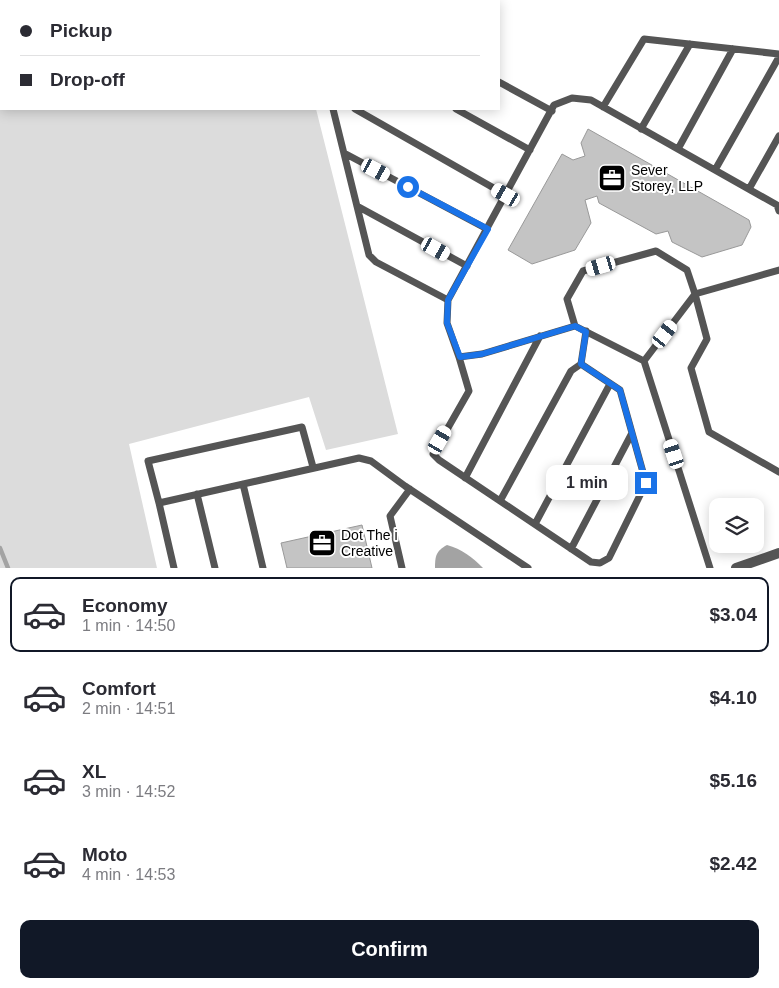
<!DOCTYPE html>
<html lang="en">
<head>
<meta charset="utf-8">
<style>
	:root { --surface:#fff; --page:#f2f2f3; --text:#2b2b33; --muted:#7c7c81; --line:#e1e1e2; --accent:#111827 }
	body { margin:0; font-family:Helvetica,sans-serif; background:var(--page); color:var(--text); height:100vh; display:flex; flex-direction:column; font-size:19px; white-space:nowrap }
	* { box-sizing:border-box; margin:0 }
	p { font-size:16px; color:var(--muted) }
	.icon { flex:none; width:28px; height:28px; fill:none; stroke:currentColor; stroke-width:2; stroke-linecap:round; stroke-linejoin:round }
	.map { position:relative; height:568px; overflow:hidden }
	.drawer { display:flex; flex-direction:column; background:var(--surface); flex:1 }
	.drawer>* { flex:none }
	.banner { position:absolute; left:0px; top:0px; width:500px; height:110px; box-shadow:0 2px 12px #0003; display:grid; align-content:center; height:110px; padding:0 20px; background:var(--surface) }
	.fabs { position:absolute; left:709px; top:498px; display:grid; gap:10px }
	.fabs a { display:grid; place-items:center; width:55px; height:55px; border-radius:10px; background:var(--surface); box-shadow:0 2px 12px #0003; font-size:25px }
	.end { position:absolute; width:22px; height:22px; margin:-11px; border:6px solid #1a73e8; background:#fff; box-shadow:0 0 0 2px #fff }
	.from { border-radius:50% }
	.bubble { position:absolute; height:35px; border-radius:10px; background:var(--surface); box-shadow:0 2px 12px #0003; font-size:16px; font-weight:600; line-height:35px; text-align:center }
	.car { position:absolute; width:15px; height:30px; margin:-15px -8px; border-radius:6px; box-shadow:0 0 4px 1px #0007; background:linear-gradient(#fff 24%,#345 0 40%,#fff 0 76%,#345 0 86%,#fff 0) }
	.banner b { display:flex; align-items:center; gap:18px; height:48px; font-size:19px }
	.banner b+b { border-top:1px solid var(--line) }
	.banner i { width:12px; height:12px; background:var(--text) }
	ul { padding:9px 0 0; list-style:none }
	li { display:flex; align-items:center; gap:15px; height:75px; margin:0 10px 8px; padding:0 10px; border:2px solid transparent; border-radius:10px }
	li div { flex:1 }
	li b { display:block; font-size:19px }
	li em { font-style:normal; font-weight:600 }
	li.active { border-color:var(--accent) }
	li>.icon { width:45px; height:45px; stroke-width:1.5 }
	.primary-button { display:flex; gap:10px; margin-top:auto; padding:10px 20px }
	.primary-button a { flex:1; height:58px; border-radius:10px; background:var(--accent); color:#fff; font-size:20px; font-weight:600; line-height:58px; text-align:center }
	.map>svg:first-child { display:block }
	.green { fill:#dcdcdc }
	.water { fill:#a3a3a3 }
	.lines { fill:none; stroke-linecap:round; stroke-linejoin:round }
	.stream { stroke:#a3a3a3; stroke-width:4.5 }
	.building { fill:#c4c4c4; stroke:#999 }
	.service { stroke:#555; stroke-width:7 }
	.minor { stroke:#555; stroke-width:10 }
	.route { stroke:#1a73e8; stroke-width:6 }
	.labels { text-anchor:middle; stroke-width:4; stroke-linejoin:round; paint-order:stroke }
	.poi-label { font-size:14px; fill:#000; stroke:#fff; text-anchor:start }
</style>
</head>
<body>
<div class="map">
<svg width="779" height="568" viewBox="0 0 779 568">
	<rect width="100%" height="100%" fill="#fff"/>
	<!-- green -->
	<path class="green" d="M 0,0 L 312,0 L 1,1 L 1,109 L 316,109 L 398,434 L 326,450 L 309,397 L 129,444 L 157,568 L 0,568 Z"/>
	<!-- water -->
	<path class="water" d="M 447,545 C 462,549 472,557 483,568 L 435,568 C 435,556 436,551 447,545 Z"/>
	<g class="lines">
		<!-- stream -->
		<path class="stream" d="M 0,548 L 8,568"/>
	</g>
	<!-- building -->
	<path class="building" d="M 588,129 L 749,220 L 751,227 L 742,245 L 702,257 L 672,242 L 668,231 L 656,234 L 599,203 L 597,196 L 585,200 L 591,223 L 575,250 L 532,264 L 508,250 L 562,154 L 573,160 L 585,156 L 581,143 Z
		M 362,525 L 372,568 L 287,568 L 281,543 Z"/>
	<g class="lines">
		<!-- service -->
		<path class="service" d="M 499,82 L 552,111
			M 603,107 L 644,39 L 779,54
			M 333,109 L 369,255 L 376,262 L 448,300
			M 355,109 L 506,195
			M 456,109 L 530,150
			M 641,129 L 690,44
			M 678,149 L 733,49
			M 344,153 L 487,229
			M 715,170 L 779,57
			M 749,189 L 779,136
			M 357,206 L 467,266
			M 779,211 L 777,205 L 591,100 L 572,98 L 554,105 L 448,300 L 447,323 L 459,357 L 482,354 L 575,326 L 644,361 L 695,294 L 779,270
			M 575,326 L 567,299 L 583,271 L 656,251 L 687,270 L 695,294 L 707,339 L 691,368 L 709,432 L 779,472
			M 459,357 L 469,391 L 433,454 L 439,460 L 591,562 L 600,563 L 609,558 L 646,483 L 620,390 L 581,364 L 586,331
			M 644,361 L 710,568
			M 313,467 L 302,427 L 148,461 L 159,503 L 359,458 L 371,461 L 405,486 L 528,568
			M 465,478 L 540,336
			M 243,484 L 263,568
			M 197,494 L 215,568
			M 500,501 L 571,371 L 581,364
			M 159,503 L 174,568
			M 535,524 L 610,384
			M 571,549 L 632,433
			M 402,568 L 390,516 L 410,489"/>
		<!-- minor -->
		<path class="minor" d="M 736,568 L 779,553"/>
	</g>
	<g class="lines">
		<!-- route -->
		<path class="route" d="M 408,187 L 488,229 L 448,300 L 447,323 L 460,357 L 482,354 L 575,326 L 586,332 L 581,364 L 620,390 L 646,483"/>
	</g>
	<!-- icons -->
	<defs>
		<g id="office-square" transform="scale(1.4375)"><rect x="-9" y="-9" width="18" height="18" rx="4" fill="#000" stroke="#fff"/><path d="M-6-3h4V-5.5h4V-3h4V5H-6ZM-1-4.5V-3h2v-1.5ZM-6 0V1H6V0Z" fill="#fff"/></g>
	</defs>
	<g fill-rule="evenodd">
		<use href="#office-square" x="612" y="178"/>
		<use href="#office-square" x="322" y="543"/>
	</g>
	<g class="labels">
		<!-- poi labels -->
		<g class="poi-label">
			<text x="631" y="175">Sever<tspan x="631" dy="16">Storey, LLP</tspan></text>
			<text x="341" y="540">Dot The i<tspan x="341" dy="16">Creative</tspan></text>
		</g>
	</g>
</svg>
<div class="fabs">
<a><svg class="icon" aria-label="layers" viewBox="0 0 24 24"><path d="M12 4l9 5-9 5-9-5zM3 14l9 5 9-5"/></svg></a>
</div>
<i class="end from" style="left:408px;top:187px"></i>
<i class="end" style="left:646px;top:483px"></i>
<div class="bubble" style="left:546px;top:465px;width:82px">1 min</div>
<i class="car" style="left:376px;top:170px;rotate:118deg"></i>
<i class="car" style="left:506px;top:195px;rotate:300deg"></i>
<i class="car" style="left:436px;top:249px;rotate:119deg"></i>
<i class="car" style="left:601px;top:266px;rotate:254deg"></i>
<i class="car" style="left:665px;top:334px;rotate:37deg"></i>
<i class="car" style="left:440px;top:440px;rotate:30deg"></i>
<i class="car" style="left:674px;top:454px;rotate:342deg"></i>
<div class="banner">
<b><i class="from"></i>Pickup</b>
<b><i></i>Drop-off</b>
</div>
</div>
<section class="drawer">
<ul>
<li class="active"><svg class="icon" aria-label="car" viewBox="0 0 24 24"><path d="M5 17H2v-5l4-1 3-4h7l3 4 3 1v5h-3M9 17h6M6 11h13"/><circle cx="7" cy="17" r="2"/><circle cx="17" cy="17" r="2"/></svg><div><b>Economy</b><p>1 min · 14:50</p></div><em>$3.04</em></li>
<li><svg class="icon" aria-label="car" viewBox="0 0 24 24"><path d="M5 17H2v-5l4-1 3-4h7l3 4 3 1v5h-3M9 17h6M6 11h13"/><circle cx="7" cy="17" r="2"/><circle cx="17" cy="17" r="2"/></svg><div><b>Comfort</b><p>2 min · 14:51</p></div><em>$4.10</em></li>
<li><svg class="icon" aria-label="car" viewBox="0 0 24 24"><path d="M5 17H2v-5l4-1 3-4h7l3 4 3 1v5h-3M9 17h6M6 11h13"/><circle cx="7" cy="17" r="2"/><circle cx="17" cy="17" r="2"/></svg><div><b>XL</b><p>3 min · 14:52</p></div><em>$5.16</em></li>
<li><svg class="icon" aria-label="car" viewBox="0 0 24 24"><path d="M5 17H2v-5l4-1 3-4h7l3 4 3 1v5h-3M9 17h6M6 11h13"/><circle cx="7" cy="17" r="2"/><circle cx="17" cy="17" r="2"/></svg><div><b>Moto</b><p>4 min · 14:53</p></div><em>$2.42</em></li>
</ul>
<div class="primary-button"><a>Confirm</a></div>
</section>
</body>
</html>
